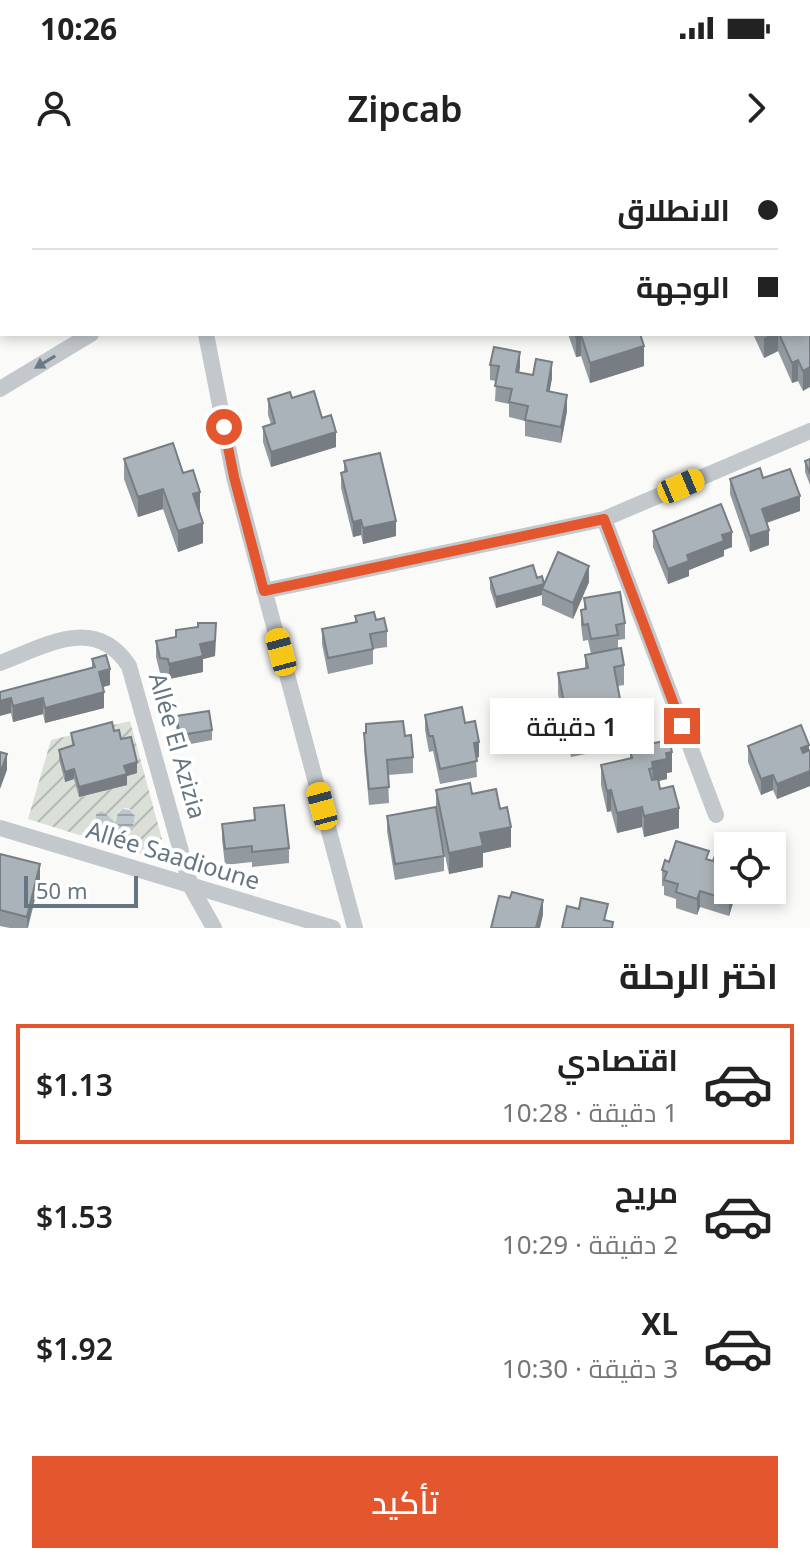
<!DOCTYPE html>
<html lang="ar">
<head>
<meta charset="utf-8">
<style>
	:root { --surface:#fff; --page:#f2f2f2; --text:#222; --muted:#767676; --line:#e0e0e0; --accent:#e4572e }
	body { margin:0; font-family:"Noto Sans",Cairo,sans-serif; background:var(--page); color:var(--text); direction:rtl; height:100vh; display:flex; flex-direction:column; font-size:30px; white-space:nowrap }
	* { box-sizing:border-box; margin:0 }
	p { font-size:26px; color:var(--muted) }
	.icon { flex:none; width:44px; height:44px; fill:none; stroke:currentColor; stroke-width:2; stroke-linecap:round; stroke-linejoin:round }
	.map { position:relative; height:768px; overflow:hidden; direction:ltr }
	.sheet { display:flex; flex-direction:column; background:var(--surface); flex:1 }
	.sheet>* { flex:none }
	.banner { position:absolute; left:0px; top:0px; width:810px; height:176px; box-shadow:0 4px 12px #0003; direction:rtl; display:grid; align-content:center; height:176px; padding:0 32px; background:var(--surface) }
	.buttons { position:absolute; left:714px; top:672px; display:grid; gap:16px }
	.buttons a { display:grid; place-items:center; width:72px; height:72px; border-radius:0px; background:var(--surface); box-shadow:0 4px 12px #0003; font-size:40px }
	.scale { position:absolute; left:24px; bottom:20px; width:114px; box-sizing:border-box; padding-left:8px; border:4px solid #657683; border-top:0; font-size:22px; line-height:28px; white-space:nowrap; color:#657683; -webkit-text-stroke:6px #fff; paint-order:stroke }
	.end { position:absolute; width:36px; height:36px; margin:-18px; border:10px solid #e4572e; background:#fff; box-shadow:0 0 0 4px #fff }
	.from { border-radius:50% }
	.bubble { position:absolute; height:56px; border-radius:0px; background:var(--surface); box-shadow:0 4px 12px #0003; font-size:26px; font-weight:600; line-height:56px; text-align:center; direction:rtl }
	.car { position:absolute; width:24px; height:48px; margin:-24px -12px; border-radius:10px; box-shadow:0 0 6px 2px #0007; background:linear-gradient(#f5c518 24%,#345 0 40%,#f5c518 0 76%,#345 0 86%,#f5c518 0) }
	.banner b { display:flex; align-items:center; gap:28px; height:76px; font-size:30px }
	.banner b+b { border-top:2px solid var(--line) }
	.banner i { width:20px; height:20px; background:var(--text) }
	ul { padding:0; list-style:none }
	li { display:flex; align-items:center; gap:24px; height:120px; margin:0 16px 12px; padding:0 16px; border:4px solid transparent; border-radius:0px }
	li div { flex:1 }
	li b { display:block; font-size:30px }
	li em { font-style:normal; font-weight:600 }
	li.active { border-color:var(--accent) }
	li>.icon { width:72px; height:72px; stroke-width:1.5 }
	h2 { padding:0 32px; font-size:36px; line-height:96px }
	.button { display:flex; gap:16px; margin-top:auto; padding:16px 32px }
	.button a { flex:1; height:92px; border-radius:0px; background:var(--accent); color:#fff; font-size:32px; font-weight:600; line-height:92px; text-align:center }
	.status { display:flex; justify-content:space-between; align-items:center; height:56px; padding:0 40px; background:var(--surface); direction:ltr }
	.status svg { height:22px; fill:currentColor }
	header { display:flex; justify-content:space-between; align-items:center; height:104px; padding:0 32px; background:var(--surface); font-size:36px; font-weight:600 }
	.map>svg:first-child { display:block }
	.garden { fill:url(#garden-furrows); fill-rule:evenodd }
	.water { fill:url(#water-rules) }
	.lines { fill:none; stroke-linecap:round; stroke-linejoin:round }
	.street { stroke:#c3c8cc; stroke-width:16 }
	.wall { fill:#929a9f }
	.shaded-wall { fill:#777d82 }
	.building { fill:#aab3b9; stroke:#777d82; stroke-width:2 }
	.oneway { fill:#6a7a87 }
	.route { stroke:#e4572e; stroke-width:10 }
	.labels { text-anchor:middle; stroke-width:8; stroke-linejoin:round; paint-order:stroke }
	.street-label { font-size:24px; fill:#657683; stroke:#fff }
</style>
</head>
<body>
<div class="status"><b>10:26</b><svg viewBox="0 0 49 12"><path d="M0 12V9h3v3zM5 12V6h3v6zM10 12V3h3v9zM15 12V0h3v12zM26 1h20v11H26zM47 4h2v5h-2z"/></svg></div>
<header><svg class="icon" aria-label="forward" viewBox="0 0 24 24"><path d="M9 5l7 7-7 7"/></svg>Zipcab<svg class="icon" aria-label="person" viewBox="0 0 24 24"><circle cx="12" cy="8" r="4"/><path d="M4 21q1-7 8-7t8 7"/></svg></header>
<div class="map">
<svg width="810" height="768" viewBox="0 0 810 768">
	<defs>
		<pattern id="garden-furrows" width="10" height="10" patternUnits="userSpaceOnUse" patternTransform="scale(2)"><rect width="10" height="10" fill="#dadfd7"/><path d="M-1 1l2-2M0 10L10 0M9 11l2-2" fill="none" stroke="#b4b9b4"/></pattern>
		<pattern id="water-rules" width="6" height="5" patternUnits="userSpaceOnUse" patternTransform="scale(2)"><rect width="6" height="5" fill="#bbc7cb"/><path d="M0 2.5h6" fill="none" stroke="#9ca6aa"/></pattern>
	</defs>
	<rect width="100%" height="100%" fill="#fafaf8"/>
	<!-- garden -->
	<path class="garden" d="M 130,561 L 166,694 L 159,700 L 28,659 L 51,580 ZM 112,572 L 114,581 L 119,580 L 121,590 L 131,588 L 137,612 L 124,616 L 126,625 L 80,637 L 74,619 L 65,622 L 59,601 L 74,596 L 72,583 ZM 125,648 L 130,649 L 135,656 L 133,667 C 120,677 102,675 95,660 L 96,654 L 102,651 L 114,662 L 119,651 Z"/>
	<!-- water -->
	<path class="water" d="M 123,649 L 130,650 L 135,656 L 133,667 L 123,672 L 109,673 L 95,662 L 96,654 L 102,651 L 115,662 L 118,653 Z"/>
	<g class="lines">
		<!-- street -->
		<path class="street" d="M 204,2 L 205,0
			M 433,2 L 439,0
			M 206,174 L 234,317 L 355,768
			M 0,229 L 91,174
			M 604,359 L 716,655
			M 264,431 L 604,359 L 810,271
			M 0,503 C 45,486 95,454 129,506 L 191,727 L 214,768
			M 0,668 L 333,768"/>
	</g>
	<!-- wall -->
	<path class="wall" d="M 617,0 L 665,0 L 665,2 L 617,2 Z
		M 568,174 L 640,174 L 644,206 L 590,223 L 581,196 L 576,197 Z
		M 753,174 L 808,174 L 803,231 L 798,221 L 792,223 L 778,191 L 764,198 Z
		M 490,205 L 520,207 L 519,213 L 552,218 L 549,232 L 567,251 L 561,283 L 525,276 L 525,261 L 509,257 L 509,244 L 495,241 L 496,221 L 490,220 Z
		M 292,238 L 322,258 L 336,287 L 271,307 L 263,282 L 263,267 L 271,264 L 268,255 L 268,239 Z
		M 124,299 L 183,313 L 200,352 L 203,383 L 178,392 L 163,349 L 138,357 L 124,319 Z
		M 810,299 L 810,325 L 805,312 L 805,301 Z
		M 344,301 L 396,376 L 363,384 L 361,375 L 353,377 L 341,328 L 341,313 L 344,312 Z
		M 763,318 L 800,351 L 767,363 L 769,385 L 750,392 L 730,334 L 730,319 Z
		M 653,371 L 732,387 L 724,390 L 724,396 L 689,410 L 689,416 L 668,424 L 653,387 Z
		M 490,418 L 537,418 L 544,423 L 589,422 L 573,459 L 542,445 L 542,435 L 496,448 L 490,429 Z
		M 584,438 L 625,463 L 625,479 L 618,480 L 618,489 L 624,505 L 624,525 L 618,526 L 625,566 L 625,586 L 571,597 L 558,534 L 558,513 L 585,508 L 585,495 L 591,494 L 588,480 L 583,481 L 581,465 L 581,450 L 584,449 Z
		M 355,456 L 376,460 L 387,471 L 387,487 L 373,489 L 373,504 L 328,514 L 322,484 L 322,469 L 355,462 Z
		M 216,478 L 215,496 L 203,499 L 203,512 L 169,519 L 168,514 L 160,513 L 156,497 L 156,481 Z
		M 92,499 L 110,525 L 103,527 L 104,548 L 45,563 L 43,554 L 13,562 L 11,553 L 0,532 L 92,508 Z
		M 425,555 L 465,563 L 479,597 L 476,598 L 477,617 L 440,624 L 433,591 L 429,592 L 425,570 Z
		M 176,556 L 212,570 L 212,580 L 180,586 L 176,567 Z
		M 366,564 L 413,597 L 413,613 L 388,615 L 389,643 L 369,645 L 364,589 L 364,573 L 366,573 Z
		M 114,571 L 121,579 L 137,613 L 127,616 L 127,625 L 79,637 L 74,619 L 65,622 L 59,600 L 59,590 L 72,586 L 71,573 Z
		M 748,586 L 810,590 L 810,626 L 777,639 L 773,630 L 761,635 L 748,602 Z
		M 630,588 L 672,612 L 667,613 L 667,619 L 659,621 L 660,629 L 679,668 L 644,677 L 642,667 L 617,673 L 611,651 L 607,652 L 601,625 L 601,605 L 630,598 Z
		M 436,630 L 472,634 L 500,649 L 511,687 L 483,693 L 483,707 L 449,714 L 440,672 L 444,696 L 444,711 L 395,720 L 387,671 L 387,656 L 436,647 Z
		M 254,648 L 289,688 L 289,703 L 252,707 L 252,702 L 225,705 L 222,679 L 222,664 L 254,660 Z
		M 0,694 L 40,719 L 28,768 L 10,768 L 0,766 Z
		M 709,700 L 737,730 L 729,756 L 700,747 L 697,755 L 676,748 L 676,739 L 664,735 L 664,726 L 662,726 L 662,710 L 669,702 Z"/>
	<!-- shaded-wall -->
	<path class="shaded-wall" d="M 810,108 L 810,129 L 808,129 L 808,109 Z
		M 771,174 L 778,174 L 778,191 L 764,198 L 764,178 Z
		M 581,175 L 581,196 L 576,197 L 576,177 Z
		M 644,186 L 644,206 L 590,223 L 590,203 Z
		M 520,192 L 520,207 L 516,228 L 516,212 Z
		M 798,200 L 798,221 L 792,223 L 792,203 Z
		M 552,202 L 552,218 L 547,247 L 547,231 Z
		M 810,207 L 810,227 L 803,231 L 803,211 Z
		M 567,235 L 567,251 L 561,283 L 561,267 Z
		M 336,272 L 336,287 L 271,307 L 271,292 Z
		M 163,329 L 163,349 L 138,357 L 138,337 Z
		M 200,332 L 200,352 L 193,334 Z
		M 800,336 L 800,351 L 762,364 L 762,349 Z
		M 361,360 L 361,375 L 353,377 L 353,362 Z
		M 396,361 L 396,376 L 363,384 L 363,368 Z
		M 203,363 L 203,383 L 178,392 L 178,371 Z
		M 769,370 L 769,385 L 750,392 L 750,376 Z
		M 732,372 L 732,387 L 724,390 L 724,396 L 689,410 L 689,416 L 668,424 L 668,409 L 687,395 L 722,375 Z
		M 589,406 L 589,422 L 573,459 L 573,443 Z
		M 544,424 L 542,429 L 542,435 L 496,448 L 496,437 Z
		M 216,463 L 215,496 L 203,499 L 203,512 L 169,519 L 169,504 L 200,484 Z
		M 110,509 L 110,525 L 99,528 L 99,512 Z
		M 104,532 L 104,548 L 45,563 L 45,548 Z
		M 11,538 L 11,553 L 0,556 L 0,541 Z
		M 43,538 L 43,554 L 13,562 L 13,546 Z
		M 479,582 L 479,597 L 474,598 L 474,583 Z
		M 809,585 L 809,600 L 801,604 L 801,588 Z
		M 672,592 L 672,612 L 667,613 L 667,619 L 653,622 L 652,602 L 666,593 Z
		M 7,594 L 7,610 L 0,629 L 0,614 Z
		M 137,602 L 137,613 L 127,616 L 127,625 L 79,637 L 79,627 L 124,606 Z
		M 74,609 L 74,619 L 65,622 L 65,612 Z
		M 810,611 L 810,626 L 777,639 L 777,624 Z
		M 773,615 L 773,630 L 761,635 L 761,619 Z
		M 611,630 L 611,651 L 607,652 L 607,631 Z
		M 642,647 L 642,667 L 617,673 L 617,653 Z
		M 679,648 L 679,668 L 644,677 L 644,656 Z
		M 511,667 L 511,687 L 483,693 L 483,707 L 449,714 L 449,693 L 480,673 Z
		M 40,704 L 40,719 L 27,768 L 27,757 Z
		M 732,730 L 737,730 L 729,756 L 729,740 Z
		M 700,731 L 700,747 L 697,755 L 697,739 Z
		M 543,740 L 543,755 L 540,768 L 536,768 Z"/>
	<!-- building -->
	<path class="building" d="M 1,0 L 72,0 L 72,2 L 2,3 Z
		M 90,0 L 163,0 L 164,2 L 91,2 Z
		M 550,0 L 609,0 L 609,1 L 550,2 Z
		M 622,0 L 642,0 L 642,2 L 622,2 Z
		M 810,69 L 810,108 L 808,109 L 808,70 Z
		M 808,143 L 810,148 L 810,207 L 803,211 L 798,200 L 792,203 L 779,174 L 808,174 Z
		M 575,174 L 640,174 L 644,186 L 590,203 L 581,175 L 576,177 Z
		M 494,187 L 520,192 L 516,212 L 533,215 L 536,199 L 552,202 L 547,231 L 567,235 L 561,267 L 525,260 L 528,246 L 509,242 L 512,229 L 495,226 L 499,206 L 490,205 Z
		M 314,231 L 322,258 L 331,255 L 336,272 L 271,292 L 263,267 L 275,263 L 268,239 L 290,232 L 292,238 Z
		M 173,283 L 183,313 L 193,310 L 200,332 L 193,334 L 203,363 L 178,371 L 163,329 L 138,337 L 124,299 Z
		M 380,293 L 396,361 L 363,368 L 361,360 L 353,362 L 341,313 L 347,311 L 344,301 Z
		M 810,299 L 810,314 L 805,301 Z
		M 760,308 L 763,318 L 790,309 L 800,336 L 762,349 L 769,370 L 750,376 L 730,319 Z
		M 721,344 L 732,372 L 722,375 L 724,381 L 687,395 L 689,401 L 668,409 L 653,371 Z
		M 558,392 L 589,406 L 573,443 L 542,429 Z
		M 533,405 L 537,418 L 542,416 L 544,424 L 496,437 L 490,418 Z
		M 620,432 L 625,463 L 616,465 L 618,475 L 591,479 L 588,464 L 583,465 L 581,450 L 586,449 L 584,438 Z
		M 374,452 L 376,460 L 384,458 L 387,471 L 370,474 L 373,489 L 328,498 L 322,469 L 357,462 L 355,456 Z
		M 198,463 L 216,463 L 215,481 L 200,484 L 203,496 L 169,504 L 168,499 L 160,498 L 156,481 L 176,477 L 176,470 L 198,467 Z
		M 621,488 L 624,505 L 614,507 L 625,566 L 571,576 L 558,513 L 588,508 L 585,495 Z
		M 106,495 L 110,509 L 99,512 L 104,532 L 45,548 L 43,538 L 13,546 L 11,538 L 0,541 L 0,532 L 95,507 L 92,499 Z
		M 462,547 L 465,563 L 475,561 L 479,582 L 474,583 L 477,601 L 440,609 L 433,576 L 429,576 L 425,555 Z
		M 209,551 L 212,570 L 180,575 L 176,556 Z
		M 403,561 L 405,576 L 411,575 L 413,597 L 387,600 L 389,627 L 369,629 L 364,573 L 366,573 L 366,564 Z
		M 112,562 L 114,571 L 119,570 L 121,579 L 131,577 L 137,602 L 124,606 L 127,614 L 79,627 L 74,609 L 65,612 L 59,590 L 74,585 L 71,573 Z
		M 801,565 L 809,585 L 801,588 L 803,593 L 810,590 L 810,611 L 777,624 L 773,615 L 761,619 L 748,586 Z
		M 669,580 L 672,592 L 666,593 L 667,599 L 652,602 L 653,608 L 649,609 L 652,620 L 658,619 L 660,629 L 673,626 L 679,648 L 644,656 L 642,647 L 617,653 L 611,630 L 607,631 L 601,605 L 632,598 L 630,588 Z
		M 0,592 L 7,594 L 0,614 Z
		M 470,623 L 472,634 L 496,629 L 500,649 L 507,647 L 511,667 L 480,673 L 483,686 L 449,693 L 436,630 Z
		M 284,645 L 289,688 L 252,692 L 252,686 L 225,689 L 222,664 L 255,660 L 254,648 Z
		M 436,647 L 444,696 L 395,704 L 387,656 Z
		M 676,681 L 709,691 L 706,699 L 713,701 L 716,693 L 728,696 L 728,730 L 732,730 L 729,740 L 700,731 L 697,739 L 676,732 L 678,724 L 664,720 L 667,712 L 662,710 L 665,700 L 669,702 Z
		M 0,694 L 40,704 L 27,757 L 0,750 Z
		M 512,732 L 543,740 L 536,768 L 491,768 L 499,736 L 510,738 Z
		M 581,738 L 608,744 L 604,760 L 613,762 L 612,768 L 562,768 L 567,746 L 579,749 Z"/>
	<!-- one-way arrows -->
	<defs><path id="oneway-solid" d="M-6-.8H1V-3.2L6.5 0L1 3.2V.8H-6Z" transform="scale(2)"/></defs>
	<use class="oneway" href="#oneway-solid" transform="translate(45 202) rotate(149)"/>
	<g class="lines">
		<!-- route -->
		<path class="route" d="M 224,267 L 234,317 L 264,431 L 604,359 L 682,566"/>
	</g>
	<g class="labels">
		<!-- street labels -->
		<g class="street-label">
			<text transform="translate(177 586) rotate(74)" y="8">Allée El Azizia</text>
			<text transform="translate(173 696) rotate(17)" y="8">Allée Saadioune</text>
		</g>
	</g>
</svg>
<div class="buttons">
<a><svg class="icon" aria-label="locate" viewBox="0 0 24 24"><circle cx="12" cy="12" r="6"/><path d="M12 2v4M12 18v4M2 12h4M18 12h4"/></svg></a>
</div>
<div class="scale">50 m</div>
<i class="end from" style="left:224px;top:267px"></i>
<i class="end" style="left:682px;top:566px"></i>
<div class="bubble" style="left:490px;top:538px;width:164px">1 دقيقة</div>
<i class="car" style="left:681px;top:326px;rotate:67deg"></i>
<i class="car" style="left:281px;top:492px;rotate:345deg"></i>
<i class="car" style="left:322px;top:646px;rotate:345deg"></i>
<div class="banner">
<b><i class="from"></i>الانطلاق</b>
<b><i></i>الوجهة</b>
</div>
</div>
<section class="sheet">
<h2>اختر الرحلة</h2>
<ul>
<li class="active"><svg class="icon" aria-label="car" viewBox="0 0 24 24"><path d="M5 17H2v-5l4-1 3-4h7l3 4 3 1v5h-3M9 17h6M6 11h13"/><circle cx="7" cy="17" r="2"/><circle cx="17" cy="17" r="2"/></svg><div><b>اقتصادي</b><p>1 دقيقة · 10:28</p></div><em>$1.13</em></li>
<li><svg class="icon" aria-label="car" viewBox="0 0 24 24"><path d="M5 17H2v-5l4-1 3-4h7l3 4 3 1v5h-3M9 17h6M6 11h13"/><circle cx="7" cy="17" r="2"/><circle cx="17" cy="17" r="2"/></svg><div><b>مريح</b><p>2 دقيقة · 10:29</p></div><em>$1.53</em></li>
<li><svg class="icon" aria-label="car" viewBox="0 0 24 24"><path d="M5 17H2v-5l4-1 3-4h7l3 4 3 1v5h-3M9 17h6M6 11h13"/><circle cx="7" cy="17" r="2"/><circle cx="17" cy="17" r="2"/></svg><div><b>XL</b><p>3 دقيقة · 10:30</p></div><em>$1.92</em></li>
</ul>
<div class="button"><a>تأكيد</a></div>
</section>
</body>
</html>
